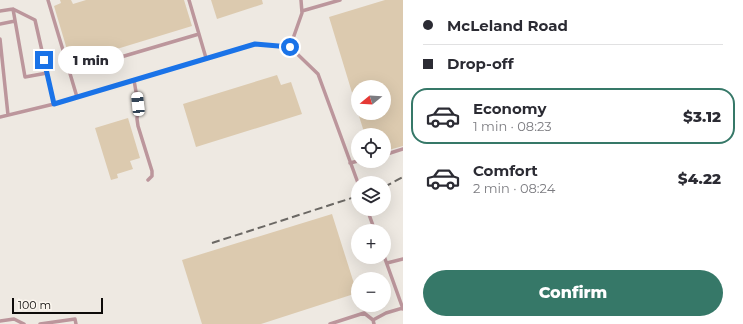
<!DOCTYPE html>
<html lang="en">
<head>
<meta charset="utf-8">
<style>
	:root { --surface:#fff; --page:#f7f7f7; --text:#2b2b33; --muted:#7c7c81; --line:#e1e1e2; --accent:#367868 }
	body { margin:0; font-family:Montserrat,sans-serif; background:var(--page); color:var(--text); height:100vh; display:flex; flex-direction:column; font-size:15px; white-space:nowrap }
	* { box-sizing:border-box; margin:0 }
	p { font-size:13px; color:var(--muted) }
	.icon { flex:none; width:22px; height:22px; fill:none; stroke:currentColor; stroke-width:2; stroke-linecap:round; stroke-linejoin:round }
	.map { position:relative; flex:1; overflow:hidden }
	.side { display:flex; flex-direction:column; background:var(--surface); width:340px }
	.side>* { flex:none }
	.banner { display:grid; align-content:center; height:88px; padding:0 20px; background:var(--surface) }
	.needle { width:26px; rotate:252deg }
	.fabs { position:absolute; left:351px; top:80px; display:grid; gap:8px }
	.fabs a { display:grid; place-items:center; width:40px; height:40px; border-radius:50%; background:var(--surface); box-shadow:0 4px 16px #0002; font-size:20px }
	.scale { position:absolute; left:12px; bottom:10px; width:91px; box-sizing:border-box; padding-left:4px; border:2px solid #0d0b09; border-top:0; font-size:11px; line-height:14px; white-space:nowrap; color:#0d0b09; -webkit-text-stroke:3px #fcf7ef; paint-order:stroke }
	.end { position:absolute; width:18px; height:18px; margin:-9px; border:5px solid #1a73e8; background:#fff; box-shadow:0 0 0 2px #fff }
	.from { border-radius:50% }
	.bubble { position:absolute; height:28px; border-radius:14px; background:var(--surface); box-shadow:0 4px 16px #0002; font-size:13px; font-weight:800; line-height:28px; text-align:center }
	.car { position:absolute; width:12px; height:24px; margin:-12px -6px; border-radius:5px; box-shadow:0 0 3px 1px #0007; background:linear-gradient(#fff 24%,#345 0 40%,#fff 0 76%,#345 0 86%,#fff 0) }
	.banner b { display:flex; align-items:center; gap:14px; height:38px; font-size:15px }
	.banner b+b { border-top:1px solid var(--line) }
	.banner i { width:10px; height:10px; background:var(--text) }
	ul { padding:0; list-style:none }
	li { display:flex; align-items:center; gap:12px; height:56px; margin:0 8px 6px; padding:0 12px; border:2px solid transparent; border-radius:16px }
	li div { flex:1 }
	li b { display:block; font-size:15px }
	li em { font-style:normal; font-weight:800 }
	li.current { border-color:var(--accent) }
	li>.icon { width:36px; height:36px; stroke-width:1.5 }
	.button { display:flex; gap:8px; margin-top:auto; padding:8px 20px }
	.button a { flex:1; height:46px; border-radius:24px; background:var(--accent); color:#fff; font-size:16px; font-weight:800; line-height:46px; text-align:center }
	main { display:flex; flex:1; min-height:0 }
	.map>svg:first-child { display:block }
	.building { fill:#dccaaf }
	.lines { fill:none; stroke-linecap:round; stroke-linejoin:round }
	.service { stroke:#bc969c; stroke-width:3.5 }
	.rail { stroke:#6b6864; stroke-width:2; stroke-dasharray:8 4; stroke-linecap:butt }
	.route { stroke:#1a73e8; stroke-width:5 }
</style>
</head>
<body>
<main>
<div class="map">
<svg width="403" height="324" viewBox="0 0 403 324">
	<rect width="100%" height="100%" fill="#eee9e2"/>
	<!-- building -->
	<path class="building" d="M 60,0 L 71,0 L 73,4 L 86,0 L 184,0 L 192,26 L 71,63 L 54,6 L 61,3 Z
		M 211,0 L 262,0 L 263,4 L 217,19 Z
		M 385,0 L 403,0 L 403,146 L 385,151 L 384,135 L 365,135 L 358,113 L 384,113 L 384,87 L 358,87 L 357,109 L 329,17 Z
		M 277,75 L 281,85 L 291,82 L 302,114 L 196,147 L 183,104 Z
		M 128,118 L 140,158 L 130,161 L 133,169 L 117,174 L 118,178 L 111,180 L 95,128 Z
		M 332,214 L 357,293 L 261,324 L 202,324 L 182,260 Z"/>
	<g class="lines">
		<!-- service -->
		<path class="service" d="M 48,0 L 77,97
			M 189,0 L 206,58
			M 13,9 L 25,77 L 47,73
			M 0,11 L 13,9 L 35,20 L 54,104
			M 302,11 L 340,0
			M 0,24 L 15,21
			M 0,39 L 8,115
			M 290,47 L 302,13 L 301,0
			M 70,72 L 199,34
			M 134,80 L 138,104 L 137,119 L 138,126 L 152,171 L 152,176 L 148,180
			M 0,117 L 54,104 L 255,44 L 290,47 L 318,74 L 358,183
			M 384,155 L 403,149
			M 350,163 L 358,161
			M 367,209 L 375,231
			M 384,256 L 403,309
			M 387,263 L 403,259
			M 373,320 L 386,313 L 403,308
			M 0,321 L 14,319 L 24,324
			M 40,324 L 75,319 L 76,324
			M 330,324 L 364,313 L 373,320 L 374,324"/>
		<!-- rail -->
		<path class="rail" d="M 384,187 L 403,177
			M 212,243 L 358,196"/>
	</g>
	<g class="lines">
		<!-- route -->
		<path class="route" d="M 44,60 L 54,104 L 255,44 L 290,47"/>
	</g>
</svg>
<div class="fabs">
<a><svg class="needle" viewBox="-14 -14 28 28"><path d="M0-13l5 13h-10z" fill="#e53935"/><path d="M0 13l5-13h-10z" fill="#7c7c81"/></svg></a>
<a><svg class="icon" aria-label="locate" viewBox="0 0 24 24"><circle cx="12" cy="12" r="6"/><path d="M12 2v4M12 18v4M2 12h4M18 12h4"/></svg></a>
<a><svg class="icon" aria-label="layers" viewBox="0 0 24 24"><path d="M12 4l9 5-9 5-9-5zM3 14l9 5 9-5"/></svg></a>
<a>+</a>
<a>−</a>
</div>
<div class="scale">100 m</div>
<i class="end from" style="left:290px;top:47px"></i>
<i class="end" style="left:44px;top:60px"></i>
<div class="bubble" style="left:58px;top:46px;width:66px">1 min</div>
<i class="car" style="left:138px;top:104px;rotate:354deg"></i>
</div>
<section class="side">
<div class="banner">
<b><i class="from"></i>McLeland Road</b>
<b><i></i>Drop-off</b>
</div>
<ul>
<li class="current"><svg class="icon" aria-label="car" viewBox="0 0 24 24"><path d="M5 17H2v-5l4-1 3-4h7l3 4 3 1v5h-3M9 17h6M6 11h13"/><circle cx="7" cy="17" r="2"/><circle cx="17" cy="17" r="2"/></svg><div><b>Economy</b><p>1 min · 08:23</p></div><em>$3.12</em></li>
<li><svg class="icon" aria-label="car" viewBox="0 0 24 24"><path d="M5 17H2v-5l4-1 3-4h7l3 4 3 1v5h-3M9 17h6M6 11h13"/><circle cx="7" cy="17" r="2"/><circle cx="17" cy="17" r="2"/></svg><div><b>Comfort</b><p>2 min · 08:24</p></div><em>$4.22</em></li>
</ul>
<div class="button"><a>Confirm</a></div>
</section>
</main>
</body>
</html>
